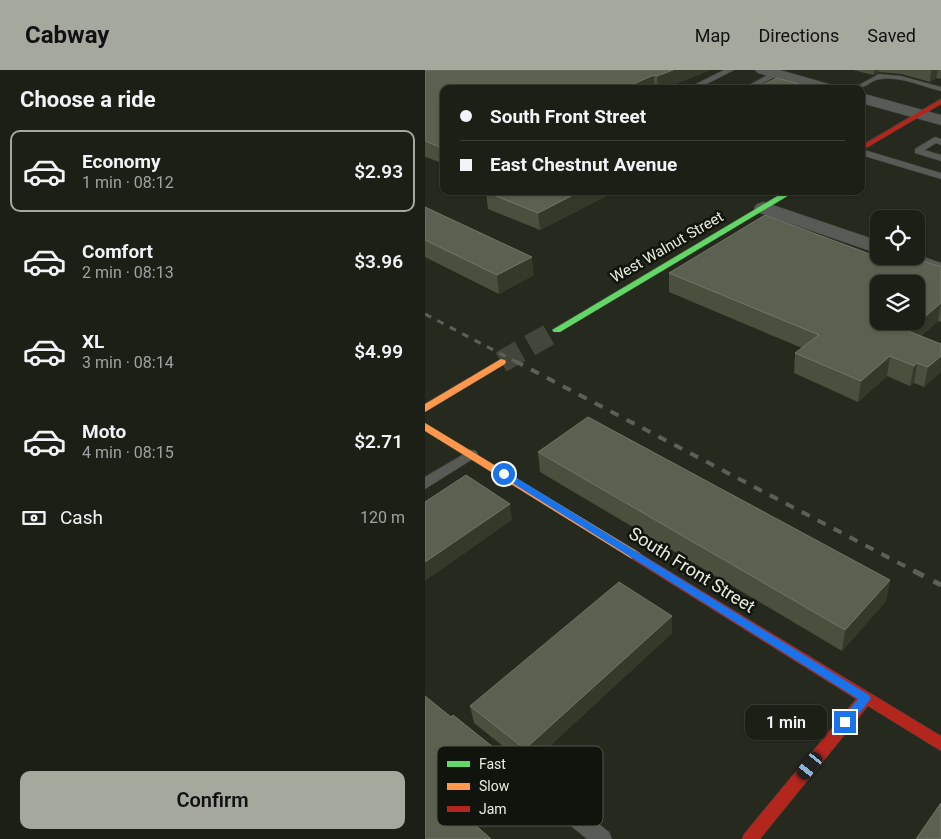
<!DOCTYPE html>
<html lang="en">
<head>
<meta charset="utf-8">
<style>
	:root { --surface:#1c1f16; --page:#25271f; --text:#f1f3f6; --muted:#a0a2a1; --line:#3a3d35; --accent:#a5a89d }
	body { margin:0; font-family:Roboto,sans-serif; background:var(--page); color:var(--text); height:100vh; display:flex; flex-direction:column; font-size:19px; white-space:nowrap }
	* { box-sizing:border-box; margin:0 }
	p { font-size:16px; color:var(--muted) }
	.icon { flex:none; width:28px; height:28px; fill:none; stroke:currentColor; stroke-width:2; stroke-linecap:round; stroke-linejoin:round }
	.map { position:relative; flex:1; overflow:hidden }
	.panel { display:flex; flex-direction:column; background:var(--surface); width:425px }
	.panel>* { flex:none }
	.banner { position:absolute; left:15px; top:15px; width:425px; height:110px; border-radius:10px; box-shadow:0 1px 4px #0004,0 0 0 1px var(--line); display:grid; align-content:center; height:110px; padding:0 20px; background:var(--surface) }
	.tools { position:absolute; left:445px; top:140px; display:grid; gap:10px }
	.tools a { display:grid; place-items:center; width:55px; height:55px; border-radius:10px; background:var(--surface); box-shadow:0 1px 4px #0004,0 0 0 1px var(--line); font-size:25px }
	.end { position:absolute; width:22px; height:22px; margin:-11px; border:6px solid #1a73e8; background:#fff; box-shadow:0 0 0 2px #fff }
	.from { border-radius:50% }
	.bubble { position:absolute; height:35px; border-radius:10px; background:var(--surface); box-shadow:0 1px 4px #0004,0 0 0 1px var(--line); font-size:16px; font-weight:600; line-height:35px; text-align:center }
	.car { position:absolute; width:15px; height:30px; margin:-15px -8px; border-radius:6px; box-shadow:0 0 4px 1px #0007; background:linear-gradient(#222 24%,#8ab4d8 0 40%,#222 0 76%,#8ab4d8 0 86%,#222 0) }
	.banner b { display:flex; align-items:center; gap:18px; height:48px; font-size:19px }
	.banner b+b { border-top:1px solid var(--line) }
	.banner i { width:12px; height:12px; background:var(--text) }
	ul { padding:0; list-style:none }
	li { display:flex; align-items:center; gap:15px; height:82px; margin:0 10px 8px; padding:0 10px; border:2px solid transparent; border-radius:10px }
	li div { flex:1 }
	li b { display:block; font-size:19px }
	li em { font-style:normal; font-weight:600 }
	li.on { border-color:var(--accent) }
	li>.icon { width:45px; height:45px; stroke-width:1.5 }
	h2 { padding:0 20px; font-size:22px; line-height:60px }
	.pay { display:flex; align-items:center; gap:12px; height:55px; padding:0 20px; font-size:19px }
	.pay p { margin-inline-start:auto }
	.button { display:flex; gap:10px; margin-top:auto; padding:10px 20px }
	.button a { flex:1; height:58px; border-radius:10px; background:var(--accent); color:#111; font-size:20px; font-weight:600; line-height:58px; text-align:center }
	header { display:flex; align-items:center; gap:30px; box-sizing:border-box; height:70px; padding:0 25px; background:var(--accent); color:#111 }
	header strong { font-size:24px }
	nav { display:flex; gap:28px; margin-inline-start:auto; font-size:18px }
	main { display:flex; flex:1; min-height:0 }
	.map>svg:first-child { display:block }
	.lines { fill:none; stroke-linecap:round; stroke-linejoin:round }
	.secondary-tunnel { stroke:#43463b; stroke-width:22; stroke-dasharray:22 11; stroke-linecap:butt }
	.lane-casing { stroke:#40443a; stroke-width:1 }
	.street-casing { stroke:#40443a; stroke-width:1 }
	.fast-casing { stroke:#40443a; stroke-width:1 }
	.slow-casing { stroke:#40443a; stroke-width:1 }
	.jam-casing { stroke:#40443a; stroke-width:1 }
	.lane { fill:#585a55; fill-rule:evenodd }
	.street { fill:#585a55; fill-rule:evenodd }
	.fast { fill:#63d668; fill-rule:evenodd }
	.slow { fill:#ff974d; fill-rule:evenodd }
	.jam { fill:#b3261e; fill-rule:evenodd }
	.rail-far2 { stroke:#5d5f5a; stroke-width:3; stroke-dasharray:7 7; stroke-linecap:butt }
	.rail-far1 { stroke:#5d5f5a; stroke-width:4; stroke-dasharray:9 9; stroke-linecap:butt }
	.rail { stroke:#5d5f5a; stroke-width:5; stroke-dasharray:11 11; stroke-linecap:butt }
	.wall { fill:#4b4f3e }
	.shaded-wall { fill:#35392a }
	.building { fill:#5c6050; stroke:#727666; fill-rule:evenodd }
	.route { fill:#1a73e8 }
	.labels { text-anchor:middle; stroke-width:5; stroke-linejoin:round; paint-order:stroke }
	.far-street-label { font-size:15px; fill:#e9ede1; stroke:#11140c }
	.street-label { font-size:18px; fill:#e9ede1; stroke:#11140c }
	.key { fill:#11140c; stroke:#52554c; stroke-width:1 }
	.key-label { font-size:14px; fill:#e9ede1 }
</style>
</head>
<body>
<header>
<strong>Cabway</strong>
<nav><a>Map</a><a>Directions</a><a>Saved</a></nav>
</header>
<main>
<section class="panel">
<h2>Choose a ride</h2>
<ul>
<li class="on"><svg class="icon" aria-label="car" viewBox="0 0 24 24"><path d="M5 17H2v-5l4-1 3-4h7l3 4 3 1v5h-3M9 17h6M6 11h13"/><circle cx="7" cy="17" r="2"/><circle cx="17" cy="17" r="2"/></svg><div><b>Economy</b><p>1 min · 08:12</p></div><em>$2.93</em></li>
<li><svg class="icon" aria-label="car" viewBox="0 0 24 24"><path d="M5 17H2v-5l4-1 3-4h7l3 4 3 1v5h-3M9 17h6M6 11h13"/><circle cx="7" cy="17" r="2"/><circle cx="17" cy="17" r="2"/></svg><div><b>Comfort</b><p>2 min · 08:13</p></div><em>$3.96</em></li>
<li><svg class="icon" aria-label="car" viewBox="0 0 24 24"><path d="M5 17H2v-5l4-1 3-4h7l3 4 3 1v5h-3M9 17h6M6 11h13"/><circle cx="7" cy="17" r="2"/><circle cx="17" cy="17" r="2"/></svg><div><b>XL</b><p>3 min · 08:14</p></div><em>$4.99</em></li>
<li><svg class="icon" aria-label="car" viewBox="0 0 24 24"><path d="M5 17H2v-5l4-1 3-4h7l3 4 3 1v5h-3M9 17h6M6 11h13"/><circle cx="7" cy="17" r="2"/><circle cx="17" cy="17" r="2"/></svg><div><b>Moto</b><p>4 min · 08:15</p></div><em>$2.71</em></li>
</ul>
<div class="pay"><svg class="icon" aria-label="cash" viewBox="0 0 24 24"><path d="M3 7h18v10H3z"/><circle cx="12" cy="12" r="2"/></svg>Cash<p>120 m</p></div>
<div class="button"><a>Confirm</a></div>
</section>
<div class="map">
<svg width="516" height="769" viewBox="0 0 516 769">
	<rect width="100%" height="100%" fill="#26291e"/>
	<g class="lines">
		<!-- secondary-tunnel -->
		<path class="secondary-tunnel" d="M 76,292 L 132,260"/>
		<!-- lane casing -->
		<g class="lane-casing">
			<path id="lane" d="M 299,0 L 309,0 L 272,19 L 261,19 Z
				M 348,2 L 355,4 L 328,19 L 317,19 Z
				M 454,4 L 476,6 L 516,17 L 516,21 C 498,17 476,6 456,9 C 445,10 442,19 427,19 Z
				M 510,67 L 516,69 L 516,75 L 511,73 L 500,80 L 516,85 L 516,91 L 490,83 L 490,79 Z
				M 436,79 L 516,103 L 516,109 L 436,85 Z
				M 46,380 L 51,381 L 53,384 L 51,387 L 0,419 L 0,407 Z
				M 73,677 L 80,679 L 184,762 L 187,769 L 162,769 L 66,691 L 64,685 L 66,679 Z"/>
		</g>
		<!-- street casing -->
		<g class="street-casing">
			<path id="street" d="M 330,0 L 355,0 L 411,16 L 413,19 L 387,19 L 333,3 Z
				M 436,23 L 516,45 L 516,55 L 436,33 Z
				M 339,132 L 454,171 L 454,184 L 332,142 L 329,138 L 332,134 Z
				M 491,184 L 516,193 L 516,206 L 470,190 L 467,186 L 491,186 Z"/>
		</g>
		<!-- fast casing -->
		<g class="fast-casing">
			<path id="fast" d="M 361,121 L 371,121 L 135,262 L 129,262 L 127,260 Z"/>
		</g>
		<!-- slow casing -->
		<g class="slow-casing">
			<path id="slow" d="M 76,289 L 80,290 L 81,292 L 80,294 L 0,342 L 0,334 Z
				M 0,353 L 215,483 L 217,486 L 215,489 L 207,489 L 0,361 Z"/>
		</g>
		<!-- jam casing -->
		<g class="jam-casing">
			<path id="jam" d="M 516,29 L 516,34 L 436,81 L 436,76 Z
				M 211,481 L 516,666 L 516,681 L 443,636 L 335,769 L 317,769 L 319,764 L 431,629 L 207,489 L 205,486 L 207,483 Z"/>
		</g>
		<!-- lane -->
		<use href="#lane" class="lane"/>
		<!-- street -->
		<use href="#street" class="street"/>
		<!-- fast -->
		<use href="#fast" class="fast"/>
		<!-- slow -->
		<use href="#slow" class="slow"/>
		<!-- jam -->
		<use href="#jam" class="jam"/>
		<!-- rail-far2 -->
		<path class="rail-far2" d="M 0,244 L 93,293"/>
		<!-- rail-far1 -->
		<path class="rail-far1" d="M 90,291 L 491,502"/>
		<!-- rail -->
		<path class="rail" d="M 489,501 L 516,515"/>
	</g>
	<!-- wall -->
	<path class="wall" d="M 0,0 L 285,0 L 238,19 L 19,19 L 19,94 L 1,87 L 0,87 Z
		M 428,0 L 516,0 L 516,9 L 511,8 L 505,12 L 476,4 L 454,2 L 448,5 Z
		M 191,121 L 115,160 L 63,139 L 61,122 Z
		M 0,137 L 109,205 L 74,224 L 0,187 Z
		M 445,184 L 492,195 L 516,197 L 516,252 L 513,251 L 496,266 L 516,274 L 516,302 L 499,317 L 489,313 L 485,316 L 462,306 L 433,332 L 369,303 L 370,283 L 377,278 L 244,222 L 244,203 Z
		M 113,382 L 465,510 L 461,531 L 417,581 L 115,402 Z
		M 247,563 L 103,696 L 49,653 L 45,636 Z"/>
	<!-- shaded-wall -->
	<path class="shaded-wall" d="M 248,0 L 285,0 L 238,19 L 233,19 L 232,6 Z
		M 449,0 L 454,0 L 454,2 L 448,5 Z
		M 508,0 L 513,0 L 511,8 L 505,12 L 506,1 Z
		M 229,5 L 229,19 L 197,19 Z
		M 156,121 L 191,121 L 115,160 L 113,143 Z
		M 107,187 L 109,205 L 74,224 L 72,205 Z
		M 516,233 L 513,251 L 480,281 L 483,261 Z
		M 465,286 L 462,306 L 433,332 L 436,311 Z
		M 516,286 L 516,302 L 499,317 L 503,297 Z
		M 492,293 L 489,313 L 485,316 L 489,296 Z
		M 85,434 L 87,450 L 0,511 L 0,492 Z
		M 465,510 L 461,531 L 417,581 L 420,560 Z
		M 247,546 L 247,563 L 103,696 L 100,679 Z
		M 83,689 L 85,699 L 87,697 L 91,718 L 42,764 L 37,743 Z"/>
	<!-- building -->
	<path class="building" d="M 0,0 L 248,0 L 232,6 L 229,5 L 197,19 L 19,19 L 19,79 L 0,71 Z
		M 352,8 L 391,19 L 329,19 Z
		M 61,121 L 156,121 L 113,143 L 61,122 Z
		M 0,137 L 107,187 L 72,205 L 0,170 Z
		M 340,145 L 445,184 L 450,180 L 454,182 L 454,186 L 466,186 L 492,195 L 497,191 L 516,197 L 516,201 L 515,202 L 516,202 L 516,233 L 483,261 L 516,274 L 516,286 L 503,297 L 492,293 L 489,296 L 465,286 L 436,311 L 370,283 L 394,265 L 244,203 ZM 454,214 L 491,214 L 491,251 L 454,251 Z
		M 163,347 L 465,510 L 420,560 L 113,382 Z
		M 41,405 L 85,434 L 0,492 L 0,432 Z
		M 194,512 L 247,546 L 100,679 L 45,636 Z
		M 0,626 L 26,647 L 28,645 L 83,689 L 81,692 L 87,697 L 37,743 L 66,769 L 0,769 Z
		M 516,733 L 516,769 L 491,769 Z"/>
	<!-- route -->
	<path class="route" d="M 76,402 L 82,402 L 444,625 L 446,628 L 444,631 L 424,656 L 417,656 L 415,652 L 417,649 L 433,629 L 76,406 Z"/>
	<g class="labels">
		<!-- far-street labels -->
		<g class="far-street-label">
			<text transform="translate(242 177) rotate(-30)" y="5">West Walnut Street</text>
		</g>
		<!-- street labels -->
		<g class="street-label">
			<text transform="translate(267 500) rotate(32)" y="6">South Front Street</text>
		</g>
	</g>
	<!-- legend -->
	<rect x="12" y="676" width="166" height="80" rx="8" class="key"/>
	<rect x="22" y="691" width="23" height="6" fill="#63d668"/>
	<rect x="22" y="713" width="23" height="7" fill="#ff974d"/>
	<rect x="22" y="736" width="23" height="6" fill="#b3261e"/>
	<g class="key-label">
		<text x="54" y="699">Fast</text>
		<text x="54" y="721">Slow</text>
		<text x="54" y="744">Jam</text>
	</g>
</svg>
<div class="tools">
<a><svg class="icon" aria-label="locate" viewBox="0 0 24 24"><circle cx="12" cy="12" r="6"/><path d="M12 2v4M12 18v4M2 12h4M18 12h4"/></svg></a>
<a><svg class="icon" aria-label="layers" viewBox="0 0 24 24"><path d="M12 4l9 5-9 5-9-5zM3 14l9 5 9-5"/></svg></a>
</div>
<i class="end from" style="left:79px;top:404px"></i>
<i class="end" style="left:420px;top:652px"></i>
<div class="bubble" style="left:320px;top:635px;width:82px">1 min</div>
<i class="car" style="left:385px;top:696px;rotate:219deg"></i>
<div class="banner">
<b><i class="from"></i>South Front Street</b>
<b><i></i>East Chestnut Avenue</b>
</div>
</div>
</main>
</body>
</html>
